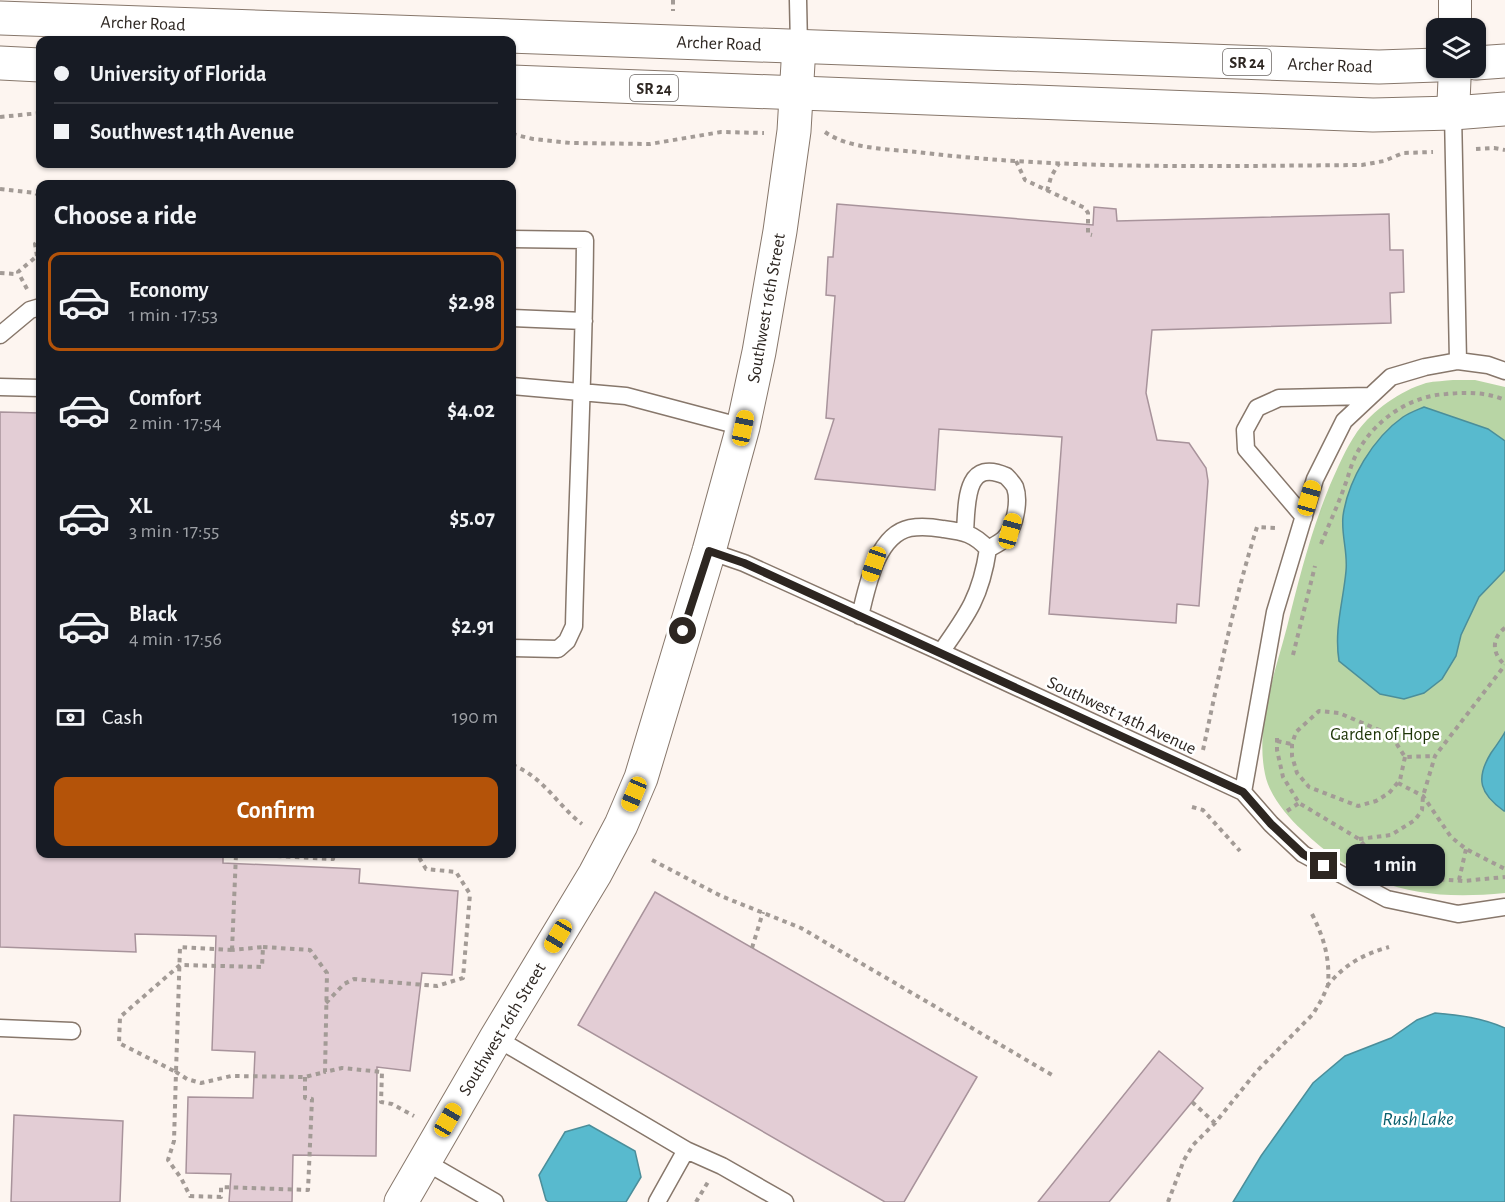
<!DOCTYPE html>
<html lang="en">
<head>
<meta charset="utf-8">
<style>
	:root { --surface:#171b24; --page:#20242c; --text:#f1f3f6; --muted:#9ea1a6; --line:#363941; --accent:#b45309 }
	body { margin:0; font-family:"Alegreya Sans",sans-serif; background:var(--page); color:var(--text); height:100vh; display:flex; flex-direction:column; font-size:22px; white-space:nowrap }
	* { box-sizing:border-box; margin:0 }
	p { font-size:20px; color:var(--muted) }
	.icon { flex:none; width:33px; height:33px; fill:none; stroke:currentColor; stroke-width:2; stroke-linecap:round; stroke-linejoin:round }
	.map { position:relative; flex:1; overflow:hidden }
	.sheet { position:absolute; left:36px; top:180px; width:480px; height:678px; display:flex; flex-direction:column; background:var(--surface); border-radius:12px; box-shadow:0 2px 4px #0004 }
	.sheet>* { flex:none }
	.top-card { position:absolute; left:36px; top:36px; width:480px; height:132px; border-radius:12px; box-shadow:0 2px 4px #0004; display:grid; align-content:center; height:132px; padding:0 18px; background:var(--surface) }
	.fabs { position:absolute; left:1426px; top:18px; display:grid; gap:12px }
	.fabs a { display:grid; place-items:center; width:60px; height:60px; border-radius:12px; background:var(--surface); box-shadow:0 2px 4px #0004; font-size:30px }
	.end { position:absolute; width:27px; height:27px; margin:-14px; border:8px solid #2d2621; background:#fff; box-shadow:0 0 0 3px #fff }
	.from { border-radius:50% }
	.bubble { position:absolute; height:42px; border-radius:12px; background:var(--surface); box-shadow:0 2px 4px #0004; font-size:20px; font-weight:700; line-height:42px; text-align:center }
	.car { position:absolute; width:18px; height:36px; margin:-18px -9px; border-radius:8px; box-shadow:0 0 4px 2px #0007; background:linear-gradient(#f5c518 24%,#345 0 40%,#f5c518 0 76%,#345 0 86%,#f5c518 0) }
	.top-card b { display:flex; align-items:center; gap:21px; height:57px; font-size:22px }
	.top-card b+b { border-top:2px solid var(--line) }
	.top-card i { width:15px; height:15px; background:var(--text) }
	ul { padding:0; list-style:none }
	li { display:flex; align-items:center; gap:18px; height:99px; margin:0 12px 9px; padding:0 6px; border:3px solid transparent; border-radius:12px }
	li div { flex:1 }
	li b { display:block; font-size:22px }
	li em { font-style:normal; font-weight:700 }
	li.current { border-color:var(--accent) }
	li>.icon { width:54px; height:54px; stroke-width:1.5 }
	h2 { padding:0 18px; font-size:27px; line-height:72px }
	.pay { display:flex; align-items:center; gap:15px; height:66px; padding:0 18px; font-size:22px }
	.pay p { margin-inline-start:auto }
	.cta { display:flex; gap:12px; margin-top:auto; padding:12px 18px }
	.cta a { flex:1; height:69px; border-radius:12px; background:var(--accent); color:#fff; font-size:24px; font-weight:700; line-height:69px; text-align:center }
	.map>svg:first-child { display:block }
	.green { fill:#b8d5a5 }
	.water { fill:#58bace; stroke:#4b8e9a; stroke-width:1.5 }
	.building { fill:#e3cdd5; stroke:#a8939b; stroke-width:1.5 }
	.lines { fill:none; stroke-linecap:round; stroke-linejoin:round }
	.service-casing { stroke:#87776b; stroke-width:19 }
	.minor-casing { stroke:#87776b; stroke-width:34 }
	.tertiary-casing { stroke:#87776b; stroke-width:35 }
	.primary-casing { stroke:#87776b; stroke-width:35 }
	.path { stroke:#a39b96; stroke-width:4; stroke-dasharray:4.5 4.5; stroke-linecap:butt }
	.service { stroke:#fff; stroke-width:16 }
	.minor { stroke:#fff; stroke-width:32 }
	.tertiary { stroke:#fff; stroke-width:33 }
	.primary { stroke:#fff; stroke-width:33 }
	.route { stroke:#2d2621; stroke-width:8 }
	.labels { text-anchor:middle; stroke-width:5; stroke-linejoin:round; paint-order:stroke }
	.shield { fill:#fff; stroke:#6c6764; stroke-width:1.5 }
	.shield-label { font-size:16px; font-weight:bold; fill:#2d2621 }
	.street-label { font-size:18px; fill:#2d2621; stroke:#fff }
	.park-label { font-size:18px; fill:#1d3406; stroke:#fff }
	.water-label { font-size:20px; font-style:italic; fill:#0a5f6d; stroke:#fff }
</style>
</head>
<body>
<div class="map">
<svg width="1505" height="1202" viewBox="0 0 1505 1202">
	<rect width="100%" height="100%" fill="#fdf5f0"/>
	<!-- green -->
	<path class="green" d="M 1453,380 L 1475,380 L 1505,387 L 1505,893 C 1422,901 1363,889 1302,830 C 1287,816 1269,795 1265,774 C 1255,726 1275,673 1287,627 C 1299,579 1311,531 1330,485 C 1338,467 1346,448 1357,432 C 1373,410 1400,391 1426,383 C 1435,381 1445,381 1453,380 Z"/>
	<!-- water -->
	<path class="water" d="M 1424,407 L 1488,429 L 1505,441 L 1505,570 L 1479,597 L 1461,635 L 1456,656 L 1442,679 L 1424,693 L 1404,699 L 1380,694 L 1339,661 C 1334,629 1343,603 1346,571 C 1348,552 1341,535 1343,516 C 1348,480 1373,438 1403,417 C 1409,413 1417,410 1424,407 Z
		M 1505,732 L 1505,811 L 1504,811 C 1480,794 1475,779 1491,753 C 1496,746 1501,739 1505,732 Z
		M 1435,1013 C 1460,1015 1482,1018 1505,1028 L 1505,1202 L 1233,1202 L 1261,1156 L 1313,1083 L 1345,1056 L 1391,1038 L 1417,1020 Z
		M 589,1125 L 635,1151 L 641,1177 L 626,1202 L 549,1202 L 546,1200 L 539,1175 L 565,1132 Z"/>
	<!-- building -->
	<path class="building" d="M 837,204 L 1093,225 L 1094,207 L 1116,209 L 1117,221 L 1389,214 L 1390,250 L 1403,250 L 1404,292 L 1390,293 L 1391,323 L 1152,330 L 1146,393 L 1157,440 L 1189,443 L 1206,468 L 1208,481 L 1199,606 L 1177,604 L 1176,623 L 1049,614 L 1062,437 L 939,429 L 935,490 L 815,479 L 834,419 L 826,418 L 835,296 L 826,295 L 828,257 L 833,257 Z
		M 0,412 L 40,413 L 40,854 L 223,854 L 223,863 L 360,869 L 359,883 L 458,891 L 452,975 L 422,973 L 410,1071 L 377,1067 L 376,1156 L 293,1155 L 292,1202 L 229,1202 L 231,1174 L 186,1173 L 188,1097 L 253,1098 L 255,1052 L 212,1050 L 216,936 L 135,934 L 136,952 L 0,947 Z
		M 655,892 L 977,1077 L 904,1202 L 885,1202 L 578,1025 Z
		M 1159,1051 L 1203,1088 L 1192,1102 L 1109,1202 L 1038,1202 Z
		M 14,1115 L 123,1121 L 120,1202 L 11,1202 Z"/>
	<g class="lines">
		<!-- service casing -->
		<g class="service-casing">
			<path id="service" d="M 798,0 L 799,46
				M 1453,113 L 1458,361
				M 512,239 L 585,240 C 584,369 577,497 574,626 L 567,641 L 558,649 L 512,648
				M 512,318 L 584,321
				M 0,335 L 30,310 L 40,307
				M 512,386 L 626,396 L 743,427
				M 0,387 L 40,388
				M 1304,517 L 1246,449 L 1245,430 L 1257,408 L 1279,398 L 1369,396
				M 965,532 C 967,505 964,457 1006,476 C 1009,479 1013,483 1015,487 C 1020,501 1015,528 1004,539 C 1000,543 993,546 988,549
				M 709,551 L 744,563 L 941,652 L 1243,792 L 1271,824 L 1303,854 L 1387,899 L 1458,914 L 1505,907
				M 860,616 C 867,588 876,535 910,528 C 921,526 932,527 943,529 C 964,532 973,533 988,549 C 981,596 968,614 941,652
				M 1243,792 L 1275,612 L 1315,479 L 1344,421 L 1391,377 L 1425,367 L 1458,361 L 1488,365 L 1505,371
				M 0,1028 L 72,1031
				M 496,1038 L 686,1150 L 657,1202
				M 686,1150 L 722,1166 L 785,1202
				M 424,1161 L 495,1202"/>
		</g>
		<!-- minor casing -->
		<g class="minor-casing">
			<path id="minor" d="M 1455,0 L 1455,28
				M 1453,113 L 1455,68"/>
		</g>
		<!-- tertiary casing -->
		<g class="tertiary-casing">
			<path id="tertiary" d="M 401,1202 L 496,1038 L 595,874 L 621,825 L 641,778 L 709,551 L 743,427 L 759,352 L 780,231 L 794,131 L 799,46"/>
		</g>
		<!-- primary casing -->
		<g class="primary-casing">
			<path id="primary" d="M 0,18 L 1379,67 L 1437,65
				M 0,63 L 40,65
				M 1476,63 L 1505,61
				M 512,82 L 1373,115 L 1453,113 L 1505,109"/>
		</g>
		<!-- path -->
		<path class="path" d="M 673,0 L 673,11
			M 0,117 L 40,113
			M 825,132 C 849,149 888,149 917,152 C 1064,170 1214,166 1362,165 L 1384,161 L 1403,153 L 1433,152
			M 512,134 L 533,139 L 571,143 L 650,144 L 721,132 L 764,133
			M 1476,149 L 1494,148 L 1505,150
			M 1016,161 L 1025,180 L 1085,208 L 1088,213 L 1088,234 L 1092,235
			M 0,189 L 35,193 L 40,196
			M 1047,191 L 1051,177 L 1059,163
			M 37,256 L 35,244 L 40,237
			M 0,273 L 15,274 L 18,272
			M 27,289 L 18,272 L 37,256 L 40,256
			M 1321,544 C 1329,524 1338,505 1345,485 C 1349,475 1351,464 1356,455 C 1373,421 1409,396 1446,394 C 1466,392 1486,392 1505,400
			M 1505,628 C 1491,638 1492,654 1505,665
			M 1293,655 L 1315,566
			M 1277,738 L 1277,750 L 1283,777 L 1299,803 L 1359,839 L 1375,858 L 1422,878 L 1463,881 L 1505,877
			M 1277,741 L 1291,744
			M 1203,750 C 1219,675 1234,600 1257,527 L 1277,528
			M 1405,757 L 1400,780 L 1389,793 L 1376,801 L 1358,806 L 1309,787 L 1297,773 L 1292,756 L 1292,744 L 1296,732 L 1319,711 L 1339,713 L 1391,735 L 1405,757 L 1435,756
			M 512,765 C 543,776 557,805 582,824
			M 1398,783 L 1423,796 L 1451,837 L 1466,849 L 1505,869
			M 1192,807 L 1203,810 L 1240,851
			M 1287,811 L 1299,803
			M 1359,839 L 1391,835 L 1415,820 L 1422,810 L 1423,796 L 1435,756 L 1505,665
			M 241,854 L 333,859 L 334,854
			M 652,860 L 721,896 L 801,928 L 1052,1075
			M 1459,880 L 1466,849
			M 1312,914 C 1324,938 1330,958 1328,985 C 1345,964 1364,954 1389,947
			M 263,947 L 310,950 L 327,973 L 325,1072 L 342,1068 L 382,1072 L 381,1102 L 392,1104 L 414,1116
			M 752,948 L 763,912
			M 232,950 L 180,947 L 176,1072 L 119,1043 L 120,1017 L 180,965 L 262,967 L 263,947 L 232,950
			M 232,950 L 236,854
			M 326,1003 L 344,984 L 354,979 L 437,986 L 463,978 L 470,894 L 456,872 L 426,869 L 417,854
			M 305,1077 L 305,1098 L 312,1099 L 308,1190 L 221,1187 L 221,1197 L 190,1196 L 181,1178 L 168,1160 L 174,1141 L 176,1072 L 187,1079 L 201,1083 L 231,1076 L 305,1077 L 325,1072
			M 1192,1102 L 1215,1123
			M 696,1202 L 708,1182
			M 1168,1202 L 1184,1160 L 1193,1145 L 1215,1123 L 1257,1071 L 1313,1014 L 1322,999 L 1328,985"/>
		<!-- service -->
		<use href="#service" class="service"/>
		<!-- minor -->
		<use href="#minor" class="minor"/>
		<!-- tertiary -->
		<use href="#tertiary" class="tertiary"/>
		<!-- primary -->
		<use href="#primary" class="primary"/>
	</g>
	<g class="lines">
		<!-- route -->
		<path class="route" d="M 683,631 L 709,551 L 744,563 L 1243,792 L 1271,824 L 1303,854 L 1324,866"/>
	</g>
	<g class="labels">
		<!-- shield labels -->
		<g class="shield">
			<rect x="1223" y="49" width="48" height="26" rx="4.5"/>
			<rect x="630" y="75" width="48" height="26" rx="4.5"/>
		</g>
		<g class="shield-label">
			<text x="1247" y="68">SR 24</text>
			<text x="654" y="94">SR 24</text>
		</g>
		<!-- street labels -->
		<g class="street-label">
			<text transform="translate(143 23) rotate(2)" y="6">Archer Road</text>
			<text transform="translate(719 43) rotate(2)" y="6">Archer Road</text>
			<text transform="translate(1330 65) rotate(2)" y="6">Archer Road</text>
			<text transform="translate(766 308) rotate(-80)" y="6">Southwest 16th Street</text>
			<text transform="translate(1122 715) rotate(25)" y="6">Southwest 14th Avenue</text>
			<text transform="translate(502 1029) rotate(-59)" y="6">Southwest 16th Street</text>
		</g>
		<!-- park labels -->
		<g class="park-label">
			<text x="1385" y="740">Garden of Hope</text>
		</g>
		<!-- water labels -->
		<g class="water-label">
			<text x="1418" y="1125">Rush Lake</text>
		</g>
	</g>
</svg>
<div class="fabs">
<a><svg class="icon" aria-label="layers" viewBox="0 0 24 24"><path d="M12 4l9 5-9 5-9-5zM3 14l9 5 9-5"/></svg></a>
</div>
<i class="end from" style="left:683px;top:631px"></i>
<i class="end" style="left:1324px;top:866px"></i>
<div class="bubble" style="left:1346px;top:844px;width:99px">1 min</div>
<i class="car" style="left:743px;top:428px;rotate:12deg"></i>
<i class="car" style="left:1309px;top:498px;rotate:16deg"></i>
<i class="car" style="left:1010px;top:531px;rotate:15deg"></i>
<i class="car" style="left:874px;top:564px;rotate:199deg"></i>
<i class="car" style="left:634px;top:794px;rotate:203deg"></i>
<i class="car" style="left:558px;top:936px;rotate:211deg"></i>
<i class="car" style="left:448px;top:1120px;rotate:30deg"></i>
<div class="top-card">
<b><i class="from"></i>University of Florida</b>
<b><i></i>Southwest 14th Avenue</b>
</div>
<section class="sheet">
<h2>Choose a ride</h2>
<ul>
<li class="current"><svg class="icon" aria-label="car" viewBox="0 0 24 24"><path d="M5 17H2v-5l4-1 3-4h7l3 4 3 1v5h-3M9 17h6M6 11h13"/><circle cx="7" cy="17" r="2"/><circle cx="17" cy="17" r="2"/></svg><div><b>Economy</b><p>1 min · 17:53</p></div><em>$2.98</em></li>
<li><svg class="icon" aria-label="car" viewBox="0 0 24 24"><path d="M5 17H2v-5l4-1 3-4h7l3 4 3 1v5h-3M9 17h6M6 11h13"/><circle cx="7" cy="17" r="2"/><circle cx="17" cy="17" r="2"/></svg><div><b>Comfort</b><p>2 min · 17:54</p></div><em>$4.02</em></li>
<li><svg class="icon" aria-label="car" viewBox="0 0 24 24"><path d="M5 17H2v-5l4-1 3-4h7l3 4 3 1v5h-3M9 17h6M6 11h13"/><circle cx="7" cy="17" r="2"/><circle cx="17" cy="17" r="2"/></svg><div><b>XL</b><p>3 min · 17:55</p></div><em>$5.07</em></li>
<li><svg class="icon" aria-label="car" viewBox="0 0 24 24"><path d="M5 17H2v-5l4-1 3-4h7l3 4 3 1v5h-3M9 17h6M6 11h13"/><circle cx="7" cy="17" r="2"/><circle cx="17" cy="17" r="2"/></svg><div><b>Black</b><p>4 min · 17:56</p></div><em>$2.91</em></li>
</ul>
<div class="pay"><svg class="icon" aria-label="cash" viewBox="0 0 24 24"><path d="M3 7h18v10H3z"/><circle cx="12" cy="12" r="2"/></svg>Cash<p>190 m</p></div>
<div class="cta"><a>Confirm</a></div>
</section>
</div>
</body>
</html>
